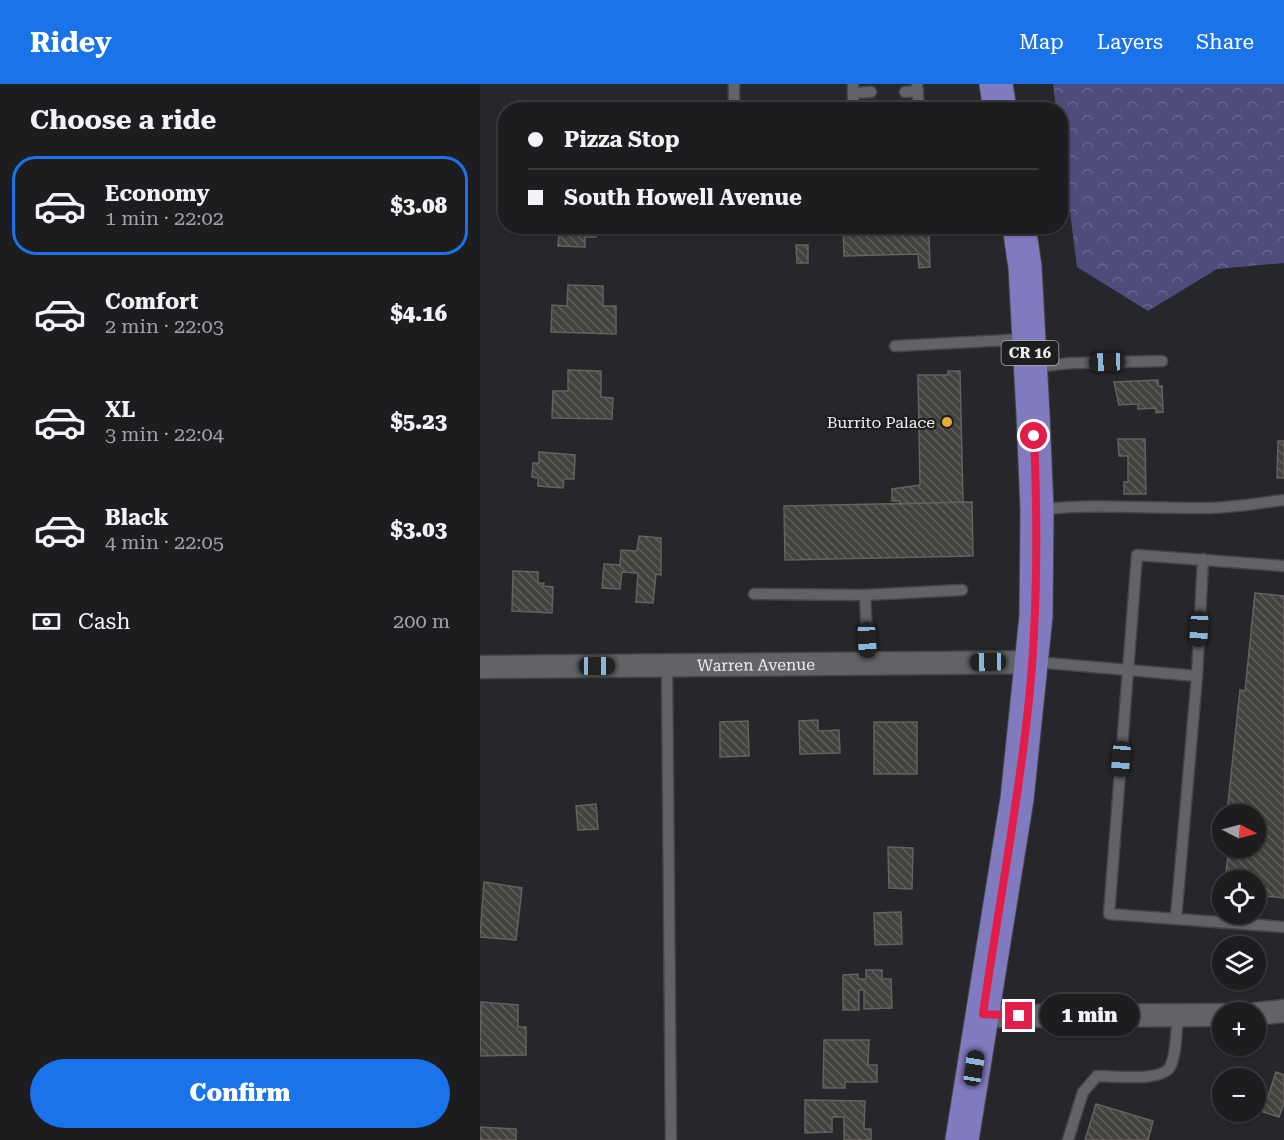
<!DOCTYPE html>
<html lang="en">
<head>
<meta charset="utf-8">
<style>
	:root { --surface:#1d1d20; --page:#252629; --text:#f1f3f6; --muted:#a0a2a5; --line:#3b3b3e; --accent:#1a73e8 }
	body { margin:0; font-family:"Roboto Serif",serif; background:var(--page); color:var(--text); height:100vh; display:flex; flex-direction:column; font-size:22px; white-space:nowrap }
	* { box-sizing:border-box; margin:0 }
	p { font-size:20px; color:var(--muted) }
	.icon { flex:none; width:33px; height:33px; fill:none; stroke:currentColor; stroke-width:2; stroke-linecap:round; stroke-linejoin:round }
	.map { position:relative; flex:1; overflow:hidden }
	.side { display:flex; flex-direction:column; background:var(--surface); width:480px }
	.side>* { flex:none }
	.banner { position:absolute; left:18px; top:18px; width:570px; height:132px; border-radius:24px; box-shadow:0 2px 4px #0004,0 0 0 2px var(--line); display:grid; align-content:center; height:132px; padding:0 30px; background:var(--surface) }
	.needle { width:39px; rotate:96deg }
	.fabs { position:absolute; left:732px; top:720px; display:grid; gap:12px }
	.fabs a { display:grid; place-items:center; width:54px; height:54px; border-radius:50%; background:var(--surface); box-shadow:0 2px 4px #0004,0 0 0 2px var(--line); font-size:30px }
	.end { position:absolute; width:27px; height:27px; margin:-14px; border:8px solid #e11d48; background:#fff; box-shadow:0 0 0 3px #fff }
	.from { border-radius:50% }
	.bubble { position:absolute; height:42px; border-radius:21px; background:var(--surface); box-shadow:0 2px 4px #0004,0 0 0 2px var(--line); font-size:20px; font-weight:800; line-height:42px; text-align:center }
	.car { position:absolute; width:18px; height:36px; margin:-18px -9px; border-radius:8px; box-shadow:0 0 4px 2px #0007; background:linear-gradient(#222 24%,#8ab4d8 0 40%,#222 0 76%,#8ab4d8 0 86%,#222 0) }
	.banner b { display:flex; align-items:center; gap:21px; height:57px; font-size:22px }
	.banner b+b { border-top:2px solid var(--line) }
	.banner i { width:15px; height:15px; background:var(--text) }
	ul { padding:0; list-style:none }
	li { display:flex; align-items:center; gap:18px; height:99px; margin:0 12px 9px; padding:0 18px; border:3px solid transparent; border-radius:24px }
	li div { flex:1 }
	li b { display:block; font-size:22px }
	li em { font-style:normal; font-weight:800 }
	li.current { border-color:var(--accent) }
	li>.icon { width:54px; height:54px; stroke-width:1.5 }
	h2 { padding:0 30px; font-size:27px; line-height:72px }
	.pay { display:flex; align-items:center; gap:15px; height:66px; padding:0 30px; font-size:22px }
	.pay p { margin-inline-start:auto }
	.action { display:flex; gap:12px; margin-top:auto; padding:12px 30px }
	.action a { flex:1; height:69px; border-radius:36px; background:var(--accent); color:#fff; font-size:24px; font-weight:800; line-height:69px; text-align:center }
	header { display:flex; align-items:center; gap:36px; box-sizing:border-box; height:84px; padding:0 30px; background:var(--accent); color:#fff }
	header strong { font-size:28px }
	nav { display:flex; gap:33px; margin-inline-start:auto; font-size:21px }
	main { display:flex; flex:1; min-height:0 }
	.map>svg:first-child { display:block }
	.forest { fill:url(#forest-crowns) }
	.building { fill:url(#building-back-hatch); stroke:#64625f; stroke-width:1.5 }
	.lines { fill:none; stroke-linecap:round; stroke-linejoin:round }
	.service-casing { stroke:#464649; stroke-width:13 }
	.minor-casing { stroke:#464649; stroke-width:25 }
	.primary-casing { stroke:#464649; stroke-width:35 }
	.service { stroke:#626366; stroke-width:10 }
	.minor { stroke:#626366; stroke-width:22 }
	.primary { stroke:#807abe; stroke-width:33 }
	.route { stroke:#e11d48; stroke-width:8 }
	.poi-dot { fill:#e5ad35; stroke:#1e1e21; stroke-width:2 }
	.labels { text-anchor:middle; stroke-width:4.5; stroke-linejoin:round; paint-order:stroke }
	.shield { fill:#1e1e21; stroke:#b0b0b3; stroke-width:1.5 }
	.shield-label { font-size:15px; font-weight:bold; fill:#efeff2 }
	.poi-label { font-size:16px; fill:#efeff2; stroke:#1e1e21; text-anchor:end }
	.street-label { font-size:16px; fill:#efeff2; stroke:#1e1e21 }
</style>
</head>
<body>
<header>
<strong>Ridey</strong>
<nav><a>Map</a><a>Layers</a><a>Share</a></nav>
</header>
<main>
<section class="side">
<h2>Choose a ride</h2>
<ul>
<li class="current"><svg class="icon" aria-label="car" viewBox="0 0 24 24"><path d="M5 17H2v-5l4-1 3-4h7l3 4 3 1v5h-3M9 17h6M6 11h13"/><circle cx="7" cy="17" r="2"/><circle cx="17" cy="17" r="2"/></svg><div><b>Economy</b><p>1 min · 22:02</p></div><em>$3.08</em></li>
<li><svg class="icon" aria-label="car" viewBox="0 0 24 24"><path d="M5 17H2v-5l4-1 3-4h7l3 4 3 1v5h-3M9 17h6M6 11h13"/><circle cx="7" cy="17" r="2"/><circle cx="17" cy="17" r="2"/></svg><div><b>Comfort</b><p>2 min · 22:03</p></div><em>$4.16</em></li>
<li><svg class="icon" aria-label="car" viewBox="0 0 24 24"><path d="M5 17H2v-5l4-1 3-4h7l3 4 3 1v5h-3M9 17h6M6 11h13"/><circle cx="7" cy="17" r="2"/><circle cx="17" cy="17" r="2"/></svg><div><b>XL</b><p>3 min · 22:04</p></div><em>$5.23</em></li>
<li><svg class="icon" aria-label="car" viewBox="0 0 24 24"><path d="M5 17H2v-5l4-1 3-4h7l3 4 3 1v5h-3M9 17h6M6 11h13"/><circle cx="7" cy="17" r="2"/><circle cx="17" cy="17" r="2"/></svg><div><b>Black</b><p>4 min · 22:05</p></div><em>$3.03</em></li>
</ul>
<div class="pay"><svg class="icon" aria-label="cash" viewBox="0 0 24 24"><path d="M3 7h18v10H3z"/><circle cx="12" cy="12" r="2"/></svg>Cash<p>200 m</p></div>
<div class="action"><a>Confirm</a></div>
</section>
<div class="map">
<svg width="804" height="1056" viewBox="0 0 804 1056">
	<defs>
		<pattern id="forest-crowns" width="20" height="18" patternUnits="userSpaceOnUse" patternTransform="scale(1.5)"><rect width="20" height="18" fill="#4e4c7b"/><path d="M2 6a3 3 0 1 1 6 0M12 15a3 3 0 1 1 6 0" fill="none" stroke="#68668e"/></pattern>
		<pattern id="building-back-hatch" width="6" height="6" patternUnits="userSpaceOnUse" patternTransform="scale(1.5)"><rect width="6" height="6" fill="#44423f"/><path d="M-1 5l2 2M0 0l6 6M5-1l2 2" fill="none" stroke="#5f5e5b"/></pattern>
	</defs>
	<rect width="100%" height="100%" fill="#27272b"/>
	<!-- forest -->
	<path class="forest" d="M 573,0 L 804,0 L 804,179 L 737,185 L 668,227 L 597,183 L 581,57 L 580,26 L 576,25 Z"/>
	<!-- building -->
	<path class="building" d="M 73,142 L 138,142 L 137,150 L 116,149 L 116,153 L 105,153 L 105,163 L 78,162 L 79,150 L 72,150 Z
		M 363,142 L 461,142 L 461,149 L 449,150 L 450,183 L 439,184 L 438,170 L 364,172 Z
		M 316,161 L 328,161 L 328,179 L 317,179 Z
		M 88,201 L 123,202 L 123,222 L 136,222 L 136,250 L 71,248 L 72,221 L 87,222 Z
		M 88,286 L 121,287 L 121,313 L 133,314 L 132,335 L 72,334 L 73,307 L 88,307 Z
		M 468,287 L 480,287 L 483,418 L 420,420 L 420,417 L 412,417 L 412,405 L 440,401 L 438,291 L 468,291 Z
		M 678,296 L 678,302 L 682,302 L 683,328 L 676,329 L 676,324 L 658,325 L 658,320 L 639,321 L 634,298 Z
		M 638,355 L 665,355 L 666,410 L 644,410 L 644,398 L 648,398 L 648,372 L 639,372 Z
		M 798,357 L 804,357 L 804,394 L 797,394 Z
		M 59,368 L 95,371 L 94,395 L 84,395 L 83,404 L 58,402 L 58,394 L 52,393 L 53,379 L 59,379 Z
		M 492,418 L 493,472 L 305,476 L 304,422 Z
		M 159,452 L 181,454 L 181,491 L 176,490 L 173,519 L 156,518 L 158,489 L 142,488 L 140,505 L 122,504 L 124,480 L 140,481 L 141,466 L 157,467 Z
		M 33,487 L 58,488 L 58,499 L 64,499 L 63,502 L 73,503 L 72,529 L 32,527 Z
		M 775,509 L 804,512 L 804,814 L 776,811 L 776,796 L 745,796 L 749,764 L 776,764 L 776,730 L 747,729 L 760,606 L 765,607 Z
		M 338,636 L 338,647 L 359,646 L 360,669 L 320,670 L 319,637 Z
		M 268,637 L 269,672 L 240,673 L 240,638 Z
		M 394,638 L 437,638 L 437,690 L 394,690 Z
		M 116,720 L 118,745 L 98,746 L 96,722 Z
		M 408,763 L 433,764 L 432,805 L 409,804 Z
		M 4,798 L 42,804 L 36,856 L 0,853 Z
		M 421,828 L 422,860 L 395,861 L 394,829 Z
		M 386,886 L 402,886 L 402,895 L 411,895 L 412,924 L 384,925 L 384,906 L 379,906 L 379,926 L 363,926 L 363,891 L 378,890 L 378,895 L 386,895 Z
		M 1,918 L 38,921 L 38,943 L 46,943 L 46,971 L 0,972 Z
		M 344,956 L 389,956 L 388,981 L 397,981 L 397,998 L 365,998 L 365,1004 L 343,1004 Z
		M 796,988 L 804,991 L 804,1019 L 799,1033 L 783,1028 Z
		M 325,1016 L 385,1017 L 384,1045 L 391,1045 L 391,1056 L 364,1056 L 364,1033 L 352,1033 L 352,1048 L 325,1049 Z
		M 616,1020 L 673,1037 L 668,1056 L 605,1056 Z
		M 0,1043 L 36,1045 L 36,1056 L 0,1056 Z"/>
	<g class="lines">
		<!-- service casing -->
		<g class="service-casing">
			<path id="service" d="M 254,0 L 254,26
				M 373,0 L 373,26
				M 437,0 L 439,26
				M 425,8 L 438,7
				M 373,9 L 391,8
				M 415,262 L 546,255
				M 554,283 L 592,279 L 682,277
				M 559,426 C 614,419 670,425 726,424 C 752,424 778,419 804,416
				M 804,482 L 657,471 L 629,830 L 804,843
				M 274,510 L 385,511
				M 556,578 L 717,592 L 696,834
				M 388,579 L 385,511 L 482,506
				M 187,581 L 191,1056
				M 717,592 L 723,475
				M 588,1056 L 603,1008 L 617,992 C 635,992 681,998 690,983 C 697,969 696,946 698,931"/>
		</g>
		<!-- minor casing -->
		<g class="minor-casing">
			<g id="minor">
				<path id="s1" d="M 0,583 L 552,578"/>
				<path d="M 503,930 L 519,932 L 742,931"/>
				<path d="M 776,930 L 804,927"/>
			</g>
		</g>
		<!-- primary casing -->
		<g class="primary-casing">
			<path id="primary" d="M 516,0 L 520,26
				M 482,1056 L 537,715 L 556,532 L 557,426 L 553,330 L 545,183 L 539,142"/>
		</g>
		<!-- service -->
		<use href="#service" class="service"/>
		<!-- minor -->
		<use href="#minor" class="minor"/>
		<!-- primary -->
		<use href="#primary" class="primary"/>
	</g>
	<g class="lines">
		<!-- route -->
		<path class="route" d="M 539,932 L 503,930 C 517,831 536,733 547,634 C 558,540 558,446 554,352"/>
	</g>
	<!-- markers -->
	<circle class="poi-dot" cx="467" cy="338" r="6"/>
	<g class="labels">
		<!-- shield labels -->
		<rect class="shield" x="521.5" y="257" width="57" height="24" rx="4.5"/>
		<g class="shield-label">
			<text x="550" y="274">CR 16</text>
		</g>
		<!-- poi labels -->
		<g class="poi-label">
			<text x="455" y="344">Burrito Palace</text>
		</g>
		<!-- street labels -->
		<g class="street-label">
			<text dy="6" stroke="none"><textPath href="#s1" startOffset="276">Warren Avenue</textPath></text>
		</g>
	</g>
</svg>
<div class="fabs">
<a><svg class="needle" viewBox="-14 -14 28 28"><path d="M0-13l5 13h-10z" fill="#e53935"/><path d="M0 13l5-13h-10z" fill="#a0a2a5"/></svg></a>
<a><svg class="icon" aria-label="locate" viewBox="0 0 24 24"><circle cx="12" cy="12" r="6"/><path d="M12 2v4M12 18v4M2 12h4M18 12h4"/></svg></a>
<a><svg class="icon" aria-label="layers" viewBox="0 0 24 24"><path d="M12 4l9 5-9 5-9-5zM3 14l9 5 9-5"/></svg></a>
<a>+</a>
<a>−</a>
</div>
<i class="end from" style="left:554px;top:352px"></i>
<i class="end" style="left:539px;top:932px"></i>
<div class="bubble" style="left:560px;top:910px;width:99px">1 min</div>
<i class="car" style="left:627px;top:278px;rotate:268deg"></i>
<i class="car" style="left:719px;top:545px;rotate:183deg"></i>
<i class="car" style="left:387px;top:556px;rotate:177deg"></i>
<i class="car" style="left:508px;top:578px;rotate:269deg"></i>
<i class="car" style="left:117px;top:582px;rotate:90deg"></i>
<i class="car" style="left:641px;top:675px;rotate:185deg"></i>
<i class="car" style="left:494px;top:984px;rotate:9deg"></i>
<div class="banner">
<b><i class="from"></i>Pizza Stop</b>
<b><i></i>South Howell Avenue</b>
</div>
</div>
</main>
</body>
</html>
